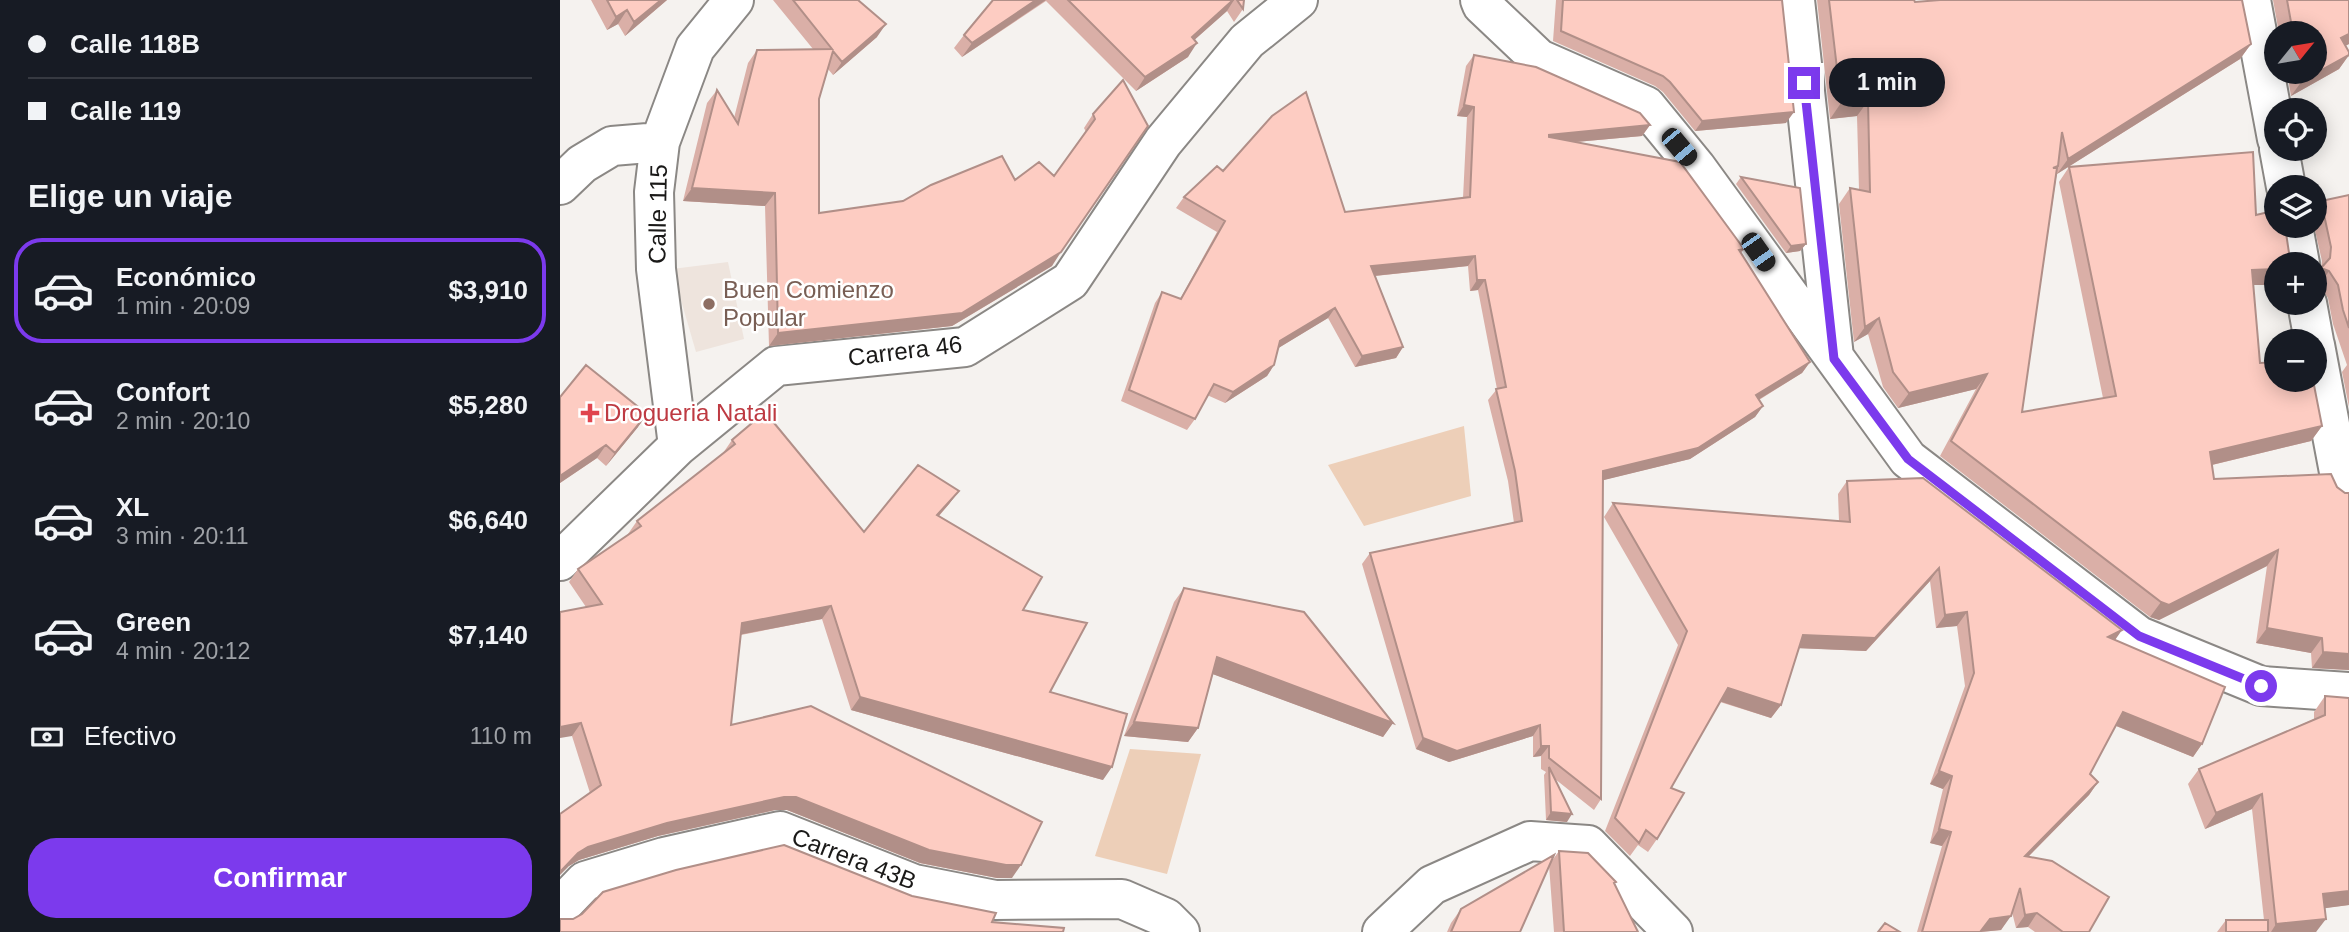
<!DOCTYPE html>
<html lang="es">
<head>
<meta charset="utf-8">
<style>
	:root { --surface:#171b24; --page:#20242c; --text:#f1f3f6; --muted:#9ea1a6; --line:#363941; --accent:#7c3aed }
	body { margin:0; font-family:Helvetica,sans-serif; background:var(--page); color:var(--text); height:100vh; display:flex; flex-direction:column; font-size:26px; white-space:nowrap }
	* { box-sizing:border-box; margin:0 }
	p { font-size:23px; color:var(--muted) }
	.icon { flex:none; width:38px; height:38px; fill:none; stroke:currentColor; stroke-width:2; stroke-linecap:round; stroke-linejoin:round }
	.map { position:relative; flex:1; overflow:hidden }
	.side { display:flex; flex-direction:column; background:var(--surface); width:560px }
	.side>* { flex:none }
	.guide { display:grid; align-content:center; height:154px; padding:0 28px; background:var(--surface) }
	.needle { width:46px; rotate:60deg }
	.buttons { position:absolute; left:1704px; top:21px; display:grid; gap:14px }
	.buttons a { display:grid; place-items:center; width:63px; height:63px; border-radius:50%; background:var(--surface); box-shadow:0 4px 18px #0003; font-size:35px }
	.end { position:absolute; width:32px; height:32px; margin:-16px; border:9px solid #7c3aed; background:#fff; box-shadow:0 0 0 4px #fff }
	.from { border-radius:50% }
	.bubble { position:absolute; height:49px; border-radius:24px; background:var(--surface); box-shadow:0 4px 18px #0003; font-size:23px; font-weight:600; line-height:49px; text-align:center }
	.car { position:absolute; width:21px; height:42px; margin:-21px -10px; border-radius:9px; box-shadow:0 0 5px 2px #0007; background:linear-gradient(#222 24%,#8ab4d8 0 40%,#222 0 76%,#8ab4d8 0 86%,#222 0) }
	.guide b { display:flex; align-items:center; gap:24px; height:66px; font-size:26px }
	.guide b+b { border-top:2px solid var(--line) }
	.guide i { width:18px; height:18px; background:var(--text) }
	ul { padding:0; list-style:none }
	li { display:flex; align-items:center; gap:21px; height:105px; margin:0 14px 10px; padding:0 14px; border:4px solid transparent; border-radius:28px }
	li div { flex:1 }
	li b { display:block; font-size:26px }
	li em { font-style:normal; font-weight:600 }
	li.current { border-color:var(--accent) }
	li>.icon { width:63px; height:63px; stroke-width:1.5 }
	h2 { padding:0 28px; font-size:32px; line-height:84px }
	.pay { display:flex; align-items:center; gap:18px; height:77px; padding:0 28px; font-size:26px }
	.pay p { margin-inline-start:auto }
	.cta { display:flex; gap:14px; margin-top:auto; padding:14px 28px }
	.cta a { flex:1; height:80px; border-radius:28px; background:var(--accent); color:#fff; font-size:28px; font-weight:600; line-height:80px; text-align:center }
	main { display:flex; flex:1; min-height:0 }
	.map>svg:first-child { display:block }
	.built { fill:#eee4dd }
	.green { fill:#edcfb8 }
	.lines { fill:none; stroke-linecap:round; stroke-linejoin:round }
	.minor-casing { stroke:#8b8885; stroke-width:42 }
	.minor { stroke:#fff; stroke-width:38 }
	.wall { fill:#daafa7 }
	.shaded-wall { fill:#b18f88 }
	.building { fill:#fdccc2; stroke:#b18f88; stroke-width:2 }
	.route { stroke:#7c3aed; stroke-width:9 }
	.education-dot { fill:#8d6e63; stroke:#fff; stroke-width:2.5 }
	.health-dot { fill:#e0444e; stroke:#fff; stroke-width:2.5 }
	.labels { text-anchor:middle; stroke-width:5; stroke-linejoin:round; paint-order:stroke }
	.street-label { font-size:24px; fill:#1a1918; stroke:#fff }
	.education-label { font-size:24px; fill:#785e54; stroke:#fff; text-anchor:start }
	.health-label { font-size:24px; fill:#be3a42; stroke:#fff; text-anchor:start }
</style>
</head>
<body>
<main>
<section class="side">
<div class="guide">
<b><i class="from"></i>Calle 118B</b>
<b><i></i>Calle 119</b>
</div>
<h2>Elige un viaje</h2>
<ul>
<li class="current"><svg class="icon" aria-label="car" viewBox="0 0 24 24"><path d="M5 17H2v-5l4-1 3-4h7l3 4 3 1v5h-3M9 17h6M6 11h13"/><circle cx="7" cy="17" r="2"/><circle cx="17" cy="17" r="2"/></svg><div><b>Económico</b><p>1 min · 20:09</p></div><em>$3,910</em></li>
<li><svg class="icon" aria-label="car" viewBox="0 0 24 24"><path d="M5 17H2v-5l4-1 3-4h7l3 4 3 1v5h-3M9 17h6M6 11h13"/><circle cx="7" cy="17" r="2"/><circle cx="17" cy="17" r="2"/></svg><div><b>Confort</b><p>2 min · 20:10</p></div><em>$5,280</em></li>
<li><svg class="icon" aria-label="car" viewBox="0 0 24 24"><path d="M5 17H2v-5l4-1 3-4h7l3 4 3 1v5h-3M9 17h6M6 11h13"/><circle cx="7" cy="17" r="2"/><circle cx="17" cy="17" r="2"/></svg><div><b>XL</b><p>3 min · 20:11</p></div><em>$6,640</em></li>
<li><svg class="icon" aria-label="car" viewBox="0 0 24 24"><path d="M5 17H2v-5l4-1 3-4h7l3 4 3 1v5h-3M9 17h6M6 11h13"/><circle cx="7" cy="17" r="2"/><circle cx="17" cy="17" r="2"/></svg><div><b>Green</b><p>4 min · 20:12</p></div><em>$7,140</em></li>
</ul>
<div class="pay"><svg class="icon" aria-label="cash" viewBox="0 0 24 24"><path d="M3 7h18v10H3z"/><circle cx="12" cy="12" r="2"/></svg>Efectivo<p>110 m</p></div>
<div class="cta"><a>Confirmar</a></div>
</section>
<div class="map">
<svg width="1789" height="932" viewBox="0 0 1789 932">
	<rect width="100%" height="100%" fill="#f5f2ef"/>
	<!-- built -->
	<path class="built" d="M 168,262 L 184,339 L 136,352 L 112,269 Z"/>
	<!-- green -->
	<path class="green" d="M 904,426 L 911,496 L 804,526 L 768,465 Z
		M 570,749 L 641,754 L 607,874 L 535,856 Z"/>
	<g class="lines">
		<!-- minor casing -->
		<g class="minor-casing">
			<path id="minor" d="M 920,0 L 922,5 L 979,59 L 1086,106 L 1136,167 L 1348,459 L 1579,636 L 1701,686 L 1789,692
				M 1235,0 L 1274,357
				M 1691,0 L 1717,139
				M 1719,149 L 1726,187
				M 0,185 L 22,164 L 52,146 L 100,142
				M 1733,226 L 1740,264
				M 1747,303 L 1754,341
				M 1755,345 L 1782,488
				M 118,446 L 96,269 L 94,192 L 100,142 L 135,48 L 174,0
				M 0,561 L 118,446 L 216,366 L 405,347 L 510,281 L 603,142 L 687,41 L 738,0
				M 0,907 L 25,881 L 104,857 L 220,831 L 354,884 L 435,900 L 562,899 L 606,918 L 620,932
				M 822,932 L 872,885 L 970,841 L 1028,845 L 1113,932"/>
		</g>
		<!-- minor -->
		<use href="#minor" class="minor"/>
	</g>
	<!-- wall -->
	<path class="wall" d="M 31,0 L 107,0 L 65,36 L 58,24 L 47,30 Z
		M 213,0 L 298,0 L 317,37 L 273,75 L 268,69 L 259,99 L 259,213 L 343,201 L 455,180 L 494,176 L 526,132 L 524,128 L 533,114 L 563,80 L 492,266 L 392,326 L 209,346 L 205,206 L 123,201 L 147,103 L 157,90 L 174,118 L 188,63 L 197,50 L 253,49 Z
		M 433,0 L 684,0 L 683,9 L 674,22 L 667,11 L 634,40 L 628,57 L 576,91 L 486,1 L 402,57 L 394,48 L 404,35 Z
		M 996,0 L 1222,0 L 1226,123 L 1135,131 L 1103,92 L 1095,86 L 993,41 Z
		M 1257,0 L 1354,0 L 1355,2 L 1691,44 L 1680,59 L 1497,174 L 1497,172 L 1462,412 L 1543,398 L 1499,182 L 1509,167 L 1696,215 L 1717,264 L 1717,285 L 1693,285 L 1700,363 L 1762,426 L 1751,441 L 1652,465 L 1654,479 L 1771,474 L 1789,670 L 1752,668 L 1751,653 L 1696,643 L 1707,566 L 1599,620 L 1590,617 L 1380,456 L 1416,389 L 1338,408 L 1323,387 L 1308,334 L 1294,342 L 1279,204 L 1290,188 L 1299,190 L 1297,116 L 1270,119 Z
		M 1713,0 L 1789,0 L 1789,44 L 1785,46 L 1789,52 L 1789,55 L 1779,69 L 1731,96 L 1727,72 L 1755,72 L 1755,33 L 1719,33 Z
		M 914,55 L 1090,125 L 1082,136 L 1016,142 L 1184,249 L 1181,253 L 1250,362 L 1242,373 L 1199,400 L 1203,406 L 1195,417 L 1130,459 L 1043,480 L 1041,799 L 1034,810 L 995,779 L 1007,822 L 986,820 L 984,775 L 986,772 L 981,769 L 981,756 L 973,757 L 973,736 L 889,762 L 856,749 L 802,564 L 810,553 L 954,523 L 948,481 L 928,400 L 937,389 L 918,290 L 910,291 L 908,266 L 815,276 L 843,347 L 836,358 L 795,367 L 768,318 L 718,348 L 714,365 L 707,376 L 665,403 L 647,395 L 635,419 L 627,430 L 561,401 L 595,303 L 602,292 L 620,299 L 657,232 L 616,208 L 624,197 L 663,171 L 785,212 L 903,198 L 907,117 L 897,116 L 906,66 Z
		M 1181,177 L 1246,244 L 1240,251 L 1226,253 L 1176,184 Z
		M 1789,195 L 1789,407 L 1782,372 L 1787,365 L 1773,324 L 1768,298 L 1760,285 L 1755,283 L 1755,277 L 1761,269 L 1762,261 L 1754,226 L 1755,226 L 1755,209 L 1761,201 Z
		M 0,397 L 78,427 L 46,466 L 37,458 L 0,483 Z
		M 172,440 L 304,532 L 399,491 L 389,504 L 379,516 L 463,610 L 490,692 L 543,780 L 291,710 L 262,619 L 181,635 L 171,725 L 452,878 L 437,878 L 360,863 L 227,810 L 215,810 L 98,836 L 19,860 L 9,866 L 30,793 L 12,736 L 26,607 L 9,582 L 18,569 L 69,535 L 68,534 L 77,521 L 163,453 Z
		M 1287,481 L 1555,640 L 1642,744 L 1633,757 L 1556,726 L 1530,774 L 1538,782 L 1529,795 L 1468,857 L 1529,932 L 1475,932 L 1468,927 L 1456,928 L 1452,912 L 1441,930 L 1421,932 L 1357,932 L 1382,846 L 1370,843 L 1383,789 L 1370,784 L 1405,686 L 1397,626 L 1376,628 L 1370,581 L 1306,651 L 1239,648 L 1221,705 L 1211,718 L 1160,702 L 1111,788 L 1097,839 L 1088,852 L 1078,845 L 1070,856 L 1045,831 L 1118,645 L 1044,517 L 1053,503 L 1279,521 L 1278,494 Z
		M 624,588 L 833,723 L 823,737 L 653,674 L 638,728 L 628,742 L 564,736 L 614,602 Z
		M 1765,696 L 1789,698 L 1789,905 L 1764,908 L 1756,932 L 1657,932 L 1666,920 L 1704,920 L 1692,809 L 1645,829 L 1628,784 L 1639,769 L 1754,719 L 1754,712 Z
		M 999,851 L 1055,885 L 1078,932 L 994,932 L 989,865 L 960,932 L 887,932 L 891,923 L 901,909 L 991,862 Z"/>
	<!-- shaded-wall -->
	<path class="shaded-wall" d="M 101,0 L 107,0 L 65,36 L 74,22 Z
		M 476,0 L 486,0 L 402,57 L 412,43 Z
		M 673,0 L 674,0 L 667,11 L 622,51 L 632,37 Z
		M 67,10 L 58,24 L 47,30 L 56,17 Z
		M 326,24 L 317,37 L 273,75 L 282,62 Z
		M 1789,34 L 1789,44 L 1770,53 L 1781,38 Z
		M 637,43 L 628,57 L 576,91 L 585,77 Z
		M 1691,44 L 1680,59 L 1497,174 L 1508,159 Z
		M 1789,55 L 1779,69 L 1731,96 L 1742,81 Z
		M 1308,101 L 1297,116 L 1270,119 L 1281,103 Z
		M 904,105 L 914,107 L 907,117 L 897,116 Z
		M 1234,112 L 1226,123 L 1135,131 L 1142,121 Z
		M 1090,125 L 1082,136 L 982,145 L 989,135 Z
		M 132,188 L 215,193 L 205,206 L 123,201 Z
		M 1246,244 L 1240,251 L 1226,253 L 1231,246 Z
		M 501,252 L 492,266 L 392,326 L 209,346 L 218,333 Z
		M 915,256 L 908,266 L 804,277 L 811,266 Z
		M 1761,268 L 1769,271 L 1760,285 L 1755,283 L 1755,277 Z
		M 1717,269 L 1717,285 L 1681,285 L 1692,270 Z
		M 917,280 L 925,280 L 918,290 L 910,291 Z
		M 775,308 L 768,318 L 712,352 L 720,341 Z
		M 1319,318 L 1308,334 L 1294,342 L 1305,327 Z
		M 843,347 L 836,358 L 795,367 L 802,356 Z
		M 1250,362 L 1242,373 L 1188,406 L 1196,395 Z
		M 714,365 L 707,376 L 665,403 L 673,392 Z
		M 1427,374 L 1416,389 L 1338,408 L 1349,393 Z
		M 1203,406 L 1195,417 L 1130,459 L 1036,482 L 1043,471 Z
		M 87,414 L 78,427 L 46,466 L 55,453 Z
		M 1762,426 L 1751,441 L 1639,468 L 1650,452 Z
		M 46,445 L 37,458 L 0,483 L 0,476 Z
		M 399,491 L 389,504 L 368,528 L 377,515 Z
		M 1718,550 L 1707,566 L 1599,620 L 1590,617 L 1601,602 Z
		M 1379,568 L 1370,581 L 1306,651 L 1234,648 L 1243,635 Z
		M 271,606 L 262,619 L 173,636 L 182,623 Z
		M 1407,612 L 1397,626 L 1376,628 L 1385,615 Z
		M 1707,628 L 1762,638 L 1751,653 L 1696,643 Z
		M 1562,630 L 1553,643 L 1548,637 Z
		M 1763,652 L 1789,654 L 1789,670 L 1752,668 Z
		M 657,657 L 833,723 L 823,737 L 647,672 Z
		M 1168,688 L 1221,705 L 1211,718 L 1159,701 Z
		M 300,697 L 552,767 L 543,780 L 291,710 Z
		M 1563,712 L 1642,744 L 1633,757 L 1554,725 Z
		M 574,722 L 638,728 L 628,742 L 564,736 Z
		M 21,723 L 12,736 L 0,738 L 0,727 Z
		M 980,725 L 973,736 L 889,762 L 856,749 L 863,738 Z
		M 981,746 L 989,746 L 981,756 L 973,757 Z
		M 1379,771 L 1392,776 L 1383,789 L 1370,784 Z
		M 1538,782 L 1529,795 L 1455,870 L 1465,856 Z
		M 1702,794 L 1692,809 L 1645,829 L 1656,813 Z
		M 224,797 L 236,797 L 461,865 L 452,878 L 437,878 L 360,863 L 227,810 L 215,810 L 98,836 L 19,860 L 9,866 L 0,875 L 0,872 L 18,853 L 28,847 L 107,823 Z
		M 991,812 L 1012,814 L 1007,822 L 986,820 Z
		M 1379,829 L 1391,832 L 1382,846 L 1370,843 Z
		M 1789,891 L 1789,905 L 1752,910 L 1763,894 Z
		M 1477,913 L 1468,927 L 1456,928 L 1465,915 Z
		M 1451,916 L 1441,930 L 1420,932 L 1430,919 Z
		M 1766,919 L 1756,932 L 1711,932 L 1716,924 Z"/>
	<!-- building -->
	<path class="building" d="M 47,0 L 101,0 L 74,22 L 67,10 L 56,17 Z
		M 233,0 L 298,0 L 326,24 L 282,62 L 273,51 L 259,99 L 259,213 L 343,201 L 371,185 L 442,156 L 455,180 L 479,162 L 494,176 L 535,119 L 533,114 L 563,80 L 588,126 L 501,252 L 402,313 L 218,333 L 215,193 L 132,188 L 157,90 L 178,124 L 197,50 L 272,49 Z
		M 433,0 L 476,0 L 412,43 L 404,35 Z
		M 508,0 L 673,0 L 632,37 L 637,43 L 585,77 Z
		M 677,0 L 684,0 L 683,9 Z
		M 1003,0 L 1222,0 L 1234,112 L 1142,121 L 1110,82 L 1103,76 L 1001,31 Z
		M 1269,0 L 1354,0 L 1355,2 L 1380,0 L 1682,0 L 1691,44 L 1508,159 L 1502,132 L 1498,166 L 1493,168 L 1497,168 L 1462,412 L 1556,396 L 1509,167 L 1693,152 L 1696,215 L 1717,210 L 1717,226 L 1725,226 L 1729,253 L 1736,264 L 1717,264 L 1717,269 L 1692,270 L 1700,363 L 1717,362 L 1717,380 L 1753,380 L 1762,426 L 1650,452 L 1654,479 L 1771,474 L 1777,487 L 1785,493 L 1789,493 L 1789,654 L 1763,652 L 1762,638 L 1707,628 L 1718,550 L 1609,605 L 1601,602 L 1391,441 L 1427,374 L 1349,393 L 1333,372 L 1319,318 L 1305,327 L 1290,188 L 1310,192 L 1308,101 L 1281,103 Z
		M 1727,0 L 1789,0 L 1789,34 L 1781,38 L 1789,52 L 1789,55 L 1742,81 L 1740,72 L 1755,72 L 1755,33 L 1733,33 Z
		M 914,55 L 976,67 L 1080,113 L 1090,125 L 989,135 L 989,137 L 1120,162 L 1184,249 L 1179,250 L 1250,362 L 1196,395 L 1203,406 L 1138,448 L 1043,471 L 1041,799 L 989,758 L 989,746 L 981,746 L 980,725 L 897,751 L 863,738 L 810,553 L 962,521 L 955,471 L 936,389 L 946,387 L 925,280 L 917,280 L 915,256 L 811,266 L 843,347 L 802,356 L 775,308 L 720,341 L 714,365 L 673,392 L 654,384 L 635,419 L 569,390 L 602,292 L 621,299 L 665,221 L 624,197 L 657,166 L 663,171 L 712,116 L 746,92 L 785,212 L 910,197 L 914,107 L 904,105 Z
		M 1181,177 L 1240,188 L 1246,244 L 1231,246 Z
		M 1789,195 L 1789,328 L 1783,310 L 1778,285 L 1769,271 L 1761,268 L 1770,258 L 1771,247 L 1761,201 Z
		M 26,365 L 87,414 L 55,453 L 46,445 L 0,476 L 0,397 Z
		M 205,412 L 304,532 L 358,465 L 399,491 L 377,515 L 482,577 L 463,610 L 527,623 L 490,692 L 567,714 L 552,767 L 300,697 L 271,606 L 182,623 L 171,725 L 251,706 L 482,822 L 461,865 L 446,865 L 369,850 L 236,797 L 224,797 L 107,823 L 28,847 L 18,853 L 0,872 L 0,814 L 41,785 L 21,723 L 0,727 L 0,612 L 42,604 L 18,569 L 81,526 L 77,521 L 175,444 L 172,440 Z
		M 1363,478 L 1562,630 L 1548,637 L 1665,687 L 1642,744 L 1563,712 L 1530,774 L 1538,782 L 1465,856 L 1492,861 L 1549,897 L 1529,932 L 1503,932 L 1477,913 L 1465,915 L 1460,888 L 1451,916 L 1430,919 L 1420,932 L 1362,932 L 1391,832 L 1379,829 L 1392,776 L 1379,771 L 1414,673 L 1407,612 L 1385,615 L 1379,568 L 1315,638 L 1243,635 L 1221,705 L 1168,688 L 1111,788 L 1124,793 L 1097,839 L 1086,830 L 1079,843 L 1055,818 L 1127,631 L 1053,503 L 1290,522 L 1287,481 Z
		M 624,588 L 744,612 L 833,723 L 657,657 L 638,728 L 574,722 Z
		M 1765,696 L 1789,698 L 1789,891 L 1763,894 L 1766,919 L 1716,924 L 1702,794 L 1656,813 L 1639,769 L 1765,715 Z
		M 989,767 L 1012,814 L 991,812 Z
		M 224,845 L 352,896 L 436,913 L 432,922 L 504,928 L 503,932 L 0,932 L 0,919 L 13,919 L 22,914 L 43,892 L 116,870 Z
		M 999,851 L 1028,853 L 1056,882 L 1054,883 L 1078,932 L 1004,932 Z
		M 994,855 L 960,932 L 891,932 L 901,909 Z
		M 1666,920 L 1708,920 L 1708,932 L 1666,932 Z
		M 1325,923 L 1340,932 L 1318,932 Z"/>
	<g class="lines">
		<!-- route -->
		<path class="route" d="M 1244,83 L 1274,359 L 1348,459 L 1579,636 L 1701,686"/>
	</g>
	<!-- markers -->
	<circle class="education-dot" cx="149" cy="304" r="7"/>
	<path class="health-dot" d="M26.5 402.5h7v7h7v7h-7v7h-7v-7h-7v-7h7z"/>
	<g class="labels">
		<!-- street labels -->
		<g class="street-label">
			<text transform="translate(98 214) rotate(-89)" y="8">Calle 115</text>
			<text transform="translate(345 351) rotate(-7)" y="8">Carrera 46</text>
			<text transform="translate(294 859) rotate(21)" y="8">Carrera 43B</text>
		</g>
		<!-- education labels -->
		<g class="education-label">
			<text x="163" y="298">Buen Comienzo<tspan x="163" dy="28">Popular</tspan></text>
		</g>
		<!-- health labels -->
		<g class="health-label">
			<text x="44" y="421">Drogueria Natali</text>
		</g>
	</g>
</svg>
<div class="buttons">
<a><svg class="needle" viewBox="-14 -14 28 28"><path d="M0-13l5 13h-10z" fill="#e53935"/><path d="M0 13l5-13h-10z" fill="#9ea1a6"/></svg></a>
<a><svg class="icon" aria-label="locate" viewBox="0 0 24 24"><circle cx="12" cy="12" r="6"/><path d="M12 2v4M12 18v4M2 12h4M18 12h4"/></svg></a>
<a><svg class="icon" aria-label="layers" viewBox="0 0 24 24"><path d="M12 4l9 5-9 5-9-5zM3 14l9 5 9-5"/></svg></a>
<a>+</a>
<a>−</a>
</div>
<i class="end from" style="left:1701px;top:686px"></i>
<i class="end" style="left:1244px;top:83px"></i>
<div class="bubble" style="left:1269px;top:58px;width:116px">1 min</div>
<i class="car" style="left:1119px;top:147px;rotate:140deg"></i>
<i class="car" style="left:1198px;top:252px;rotate:145deg"></i>
</div>
</main>
</body>
</html>
